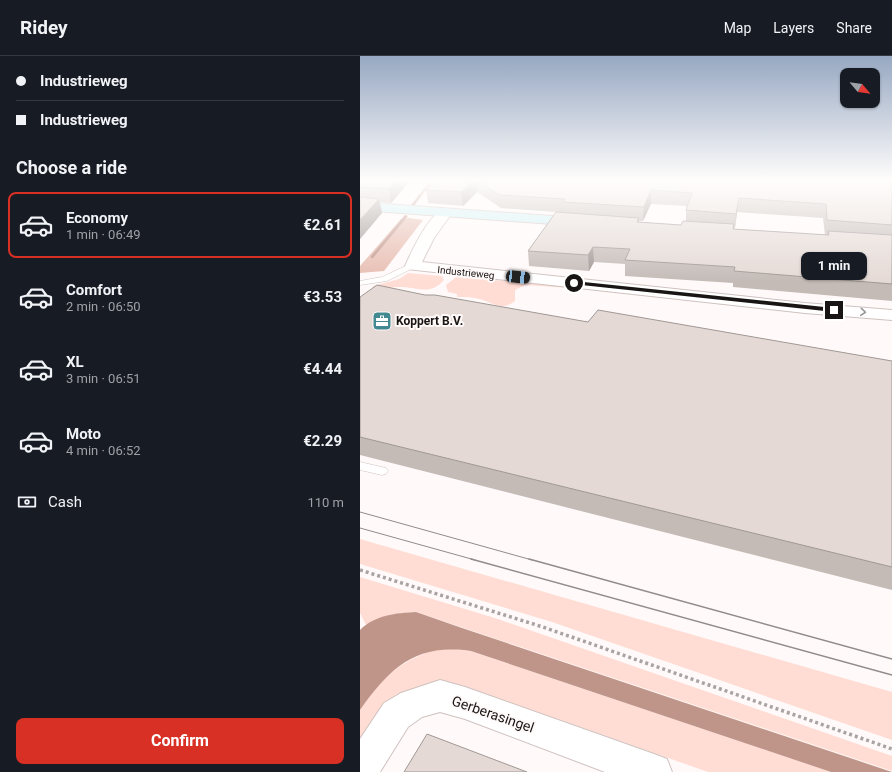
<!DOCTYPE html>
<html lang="en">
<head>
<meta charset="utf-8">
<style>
	:root { --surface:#171b24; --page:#20242c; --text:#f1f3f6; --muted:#9ea1a6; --line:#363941; --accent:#d93025 }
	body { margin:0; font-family:Roboto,sans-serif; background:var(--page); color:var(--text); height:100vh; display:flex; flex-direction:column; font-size:15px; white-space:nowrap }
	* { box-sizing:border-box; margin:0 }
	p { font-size:13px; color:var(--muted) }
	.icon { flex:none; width:22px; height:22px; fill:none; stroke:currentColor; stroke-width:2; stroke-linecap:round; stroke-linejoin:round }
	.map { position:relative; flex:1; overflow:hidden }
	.side { display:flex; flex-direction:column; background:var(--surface); width:360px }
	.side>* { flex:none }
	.guide { display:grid; align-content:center; height:88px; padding:0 16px; background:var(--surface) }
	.needle { width:26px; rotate:119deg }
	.fabs { position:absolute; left:480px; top:12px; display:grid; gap:8px }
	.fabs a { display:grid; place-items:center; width:40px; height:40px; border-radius:8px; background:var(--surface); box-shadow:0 1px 3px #0004; font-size:20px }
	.end { position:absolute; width:18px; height:18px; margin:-9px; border:5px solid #191514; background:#fff; box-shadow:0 0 0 2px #fff }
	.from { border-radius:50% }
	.bubble { position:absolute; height:28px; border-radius:8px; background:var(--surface); box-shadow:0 1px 3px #0004; font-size:13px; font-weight:700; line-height:28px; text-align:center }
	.car { position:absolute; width:12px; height:24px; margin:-12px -6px; border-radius:5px; box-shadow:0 0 3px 1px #0007; background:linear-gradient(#222 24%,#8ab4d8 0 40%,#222 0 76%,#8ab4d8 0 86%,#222 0) }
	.guide b { display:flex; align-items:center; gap:14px; height:38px; font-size:15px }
	.guide b+b { border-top:1px solid var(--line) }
	.guide i { width:10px; height:10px; background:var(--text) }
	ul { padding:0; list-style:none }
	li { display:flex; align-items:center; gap:12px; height:66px; margin:0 8px 6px; padding:0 8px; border:2px solid transparent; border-radius:8px }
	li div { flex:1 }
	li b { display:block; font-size:15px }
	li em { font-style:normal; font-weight:700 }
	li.selected { border-color:var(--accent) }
	li>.icon { width:36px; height:36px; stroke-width:1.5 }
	h2 { padding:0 16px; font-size:18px; line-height:48px }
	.pay { display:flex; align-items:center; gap:10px; height:44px; padding:0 16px; font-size:15px }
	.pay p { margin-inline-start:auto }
	.button { display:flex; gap:8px; margin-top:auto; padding:8px 16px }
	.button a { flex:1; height:46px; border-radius:8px; background:var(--accent); color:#fff; font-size:16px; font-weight:700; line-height:46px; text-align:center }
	header { display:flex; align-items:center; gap:24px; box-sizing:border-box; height:56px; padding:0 20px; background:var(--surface); border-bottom:1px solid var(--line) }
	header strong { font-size:19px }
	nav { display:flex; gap:22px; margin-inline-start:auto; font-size:14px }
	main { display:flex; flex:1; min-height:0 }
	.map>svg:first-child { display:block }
	.green { fill:#ffddd4 }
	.forest { fill:#e7bcb0 }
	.water { fill:#bf958a }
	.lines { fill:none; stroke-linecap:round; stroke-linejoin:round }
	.stream { fill:#bf958a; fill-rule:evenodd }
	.lane-casing { stroke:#cec2bf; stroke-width:1 }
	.street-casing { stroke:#cec2bf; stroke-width:2 }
	.secondary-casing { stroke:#cec2bf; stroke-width:2 }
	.path { stroke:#a9a4a3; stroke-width:3.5; stroke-dasharray:3 3; stroke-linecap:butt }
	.lane { fill:#fff; fill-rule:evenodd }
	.street { fill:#fff; fill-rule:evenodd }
	.secondary { fill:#cef1f5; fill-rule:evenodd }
	.tram-far1 { stroke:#908c8b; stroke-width:1 }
	.tram { stroke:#908c8b; stroke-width:1.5 }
	.wall { fill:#c4bbb7; fill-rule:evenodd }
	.shaded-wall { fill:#a09895 }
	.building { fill:#e4d9d5; stroke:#a09895 }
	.oneway { stroke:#989695 }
	.route { fill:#191514 }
	.labels { text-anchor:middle; stroke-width:4; stroke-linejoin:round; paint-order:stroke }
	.far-street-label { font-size:10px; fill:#191514; stroke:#fffaf9 }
	.poi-label { font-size:12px; font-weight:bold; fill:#191514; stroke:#fffaf9; text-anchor:start }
	.near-street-label { font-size:14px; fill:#191514; stroke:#fffaf9 }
</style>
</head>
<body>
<header>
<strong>Ridey</strong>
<nav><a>Map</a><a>Layers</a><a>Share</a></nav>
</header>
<main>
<section class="side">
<div class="guide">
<b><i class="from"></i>Industrieweg</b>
<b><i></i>Industrieweg</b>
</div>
<h2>Choose a ride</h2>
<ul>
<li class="selected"><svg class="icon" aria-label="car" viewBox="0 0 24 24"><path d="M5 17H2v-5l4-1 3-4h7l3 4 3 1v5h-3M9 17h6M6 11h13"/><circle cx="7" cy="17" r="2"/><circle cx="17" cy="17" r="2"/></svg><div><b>Economy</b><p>1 min · 06:49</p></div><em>€2.61</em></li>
<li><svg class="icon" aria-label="car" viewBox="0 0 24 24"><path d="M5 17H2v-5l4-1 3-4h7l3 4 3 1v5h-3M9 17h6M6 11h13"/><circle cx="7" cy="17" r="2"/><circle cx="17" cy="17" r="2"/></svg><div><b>Comfort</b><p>2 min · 06:50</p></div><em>€3.53</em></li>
<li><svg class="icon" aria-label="car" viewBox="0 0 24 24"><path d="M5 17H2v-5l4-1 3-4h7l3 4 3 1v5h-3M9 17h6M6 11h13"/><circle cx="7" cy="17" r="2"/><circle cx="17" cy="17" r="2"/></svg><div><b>XL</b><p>3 min · 06:51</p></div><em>€4.44</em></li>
<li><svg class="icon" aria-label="car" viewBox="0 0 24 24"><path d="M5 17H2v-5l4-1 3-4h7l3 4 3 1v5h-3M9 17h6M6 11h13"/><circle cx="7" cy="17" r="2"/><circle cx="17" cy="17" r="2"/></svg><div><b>Moto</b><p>4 min · 06:52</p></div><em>€2.29</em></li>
</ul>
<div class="pay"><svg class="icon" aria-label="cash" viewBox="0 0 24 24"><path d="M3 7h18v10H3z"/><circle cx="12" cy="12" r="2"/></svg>Cash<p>110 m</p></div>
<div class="button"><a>Confirm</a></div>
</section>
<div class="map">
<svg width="532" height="716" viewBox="0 0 532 716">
	<rect width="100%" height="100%" fill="#fffaf9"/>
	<!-- green -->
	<path class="green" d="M 48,217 L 82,220 L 84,224 C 69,241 56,230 39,231 C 31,231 22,234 14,233 L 13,230 L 39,223 Z
		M 96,221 L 226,232 L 226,233 L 165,229 L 155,234 L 155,245 C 141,256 132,246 119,243 C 112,241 105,241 97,241 L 97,238 L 88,236 L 86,229 Z
		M 0,483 L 532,636 L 532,684 L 192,566 L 0,508 Z
		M 0,521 L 138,563 L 532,700 L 532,715 L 56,556 C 37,557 23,560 6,569 L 0,557 Z
		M 94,593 L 111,595 L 471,716 L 348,716 L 206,666 L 89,629 L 0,694 L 0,654 L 19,628 L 34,614 L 50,604 L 72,594 Z"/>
	<!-- forest -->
	<path class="forest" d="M 49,162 L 63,164 L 24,215 L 0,217 L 0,210 L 41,163 Z"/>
	<!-- water -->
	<path class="water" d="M 56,556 L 102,572 L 532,716 L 471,716 L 111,595 C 55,587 30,612 0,654 L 0,574 C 15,559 36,557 56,556 Z"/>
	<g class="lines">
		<!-- stream -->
		<path class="stream" d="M 70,125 L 73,125 L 53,151 L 51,151 L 51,149 Z
			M 45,159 L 48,160 L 13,202 L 11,202 L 11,200 Z"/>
		<!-- lane casing -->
		<g class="lane-casing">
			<path id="lane" d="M 50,208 L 56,208 L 57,210 L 27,225 L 0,229 L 0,225 L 22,221 Z
				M 0,406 L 26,412 L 28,415 L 26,418 L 22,419 L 0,414 Z"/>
		</g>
		<!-- street casing -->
		<g class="street-casing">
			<path id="street" d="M 85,153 L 90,154 L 92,157 L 74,182 L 62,206 L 445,247 L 532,254 L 532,264 L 445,257 L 47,213 L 45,210 C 52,195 69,157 85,153 Z
				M 80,624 L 105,631 L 294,698 L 307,703 L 312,716 L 245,716 L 105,663 L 80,656 L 62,661 L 48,671 L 20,716 L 0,716 L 0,683 L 24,647 L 41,637 Z"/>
		</g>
		<!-- secondary casing -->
		<g class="secondary-casing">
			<path id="secondary" d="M 0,146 L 220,162 L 225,163 L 227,166 L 225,169 L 220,170 L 0,154 Z"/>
		</g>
		<!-- path -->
		<path class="path" d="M 0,514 L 183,571 L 532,693"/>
		<!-- lane -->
		<use href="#lane" class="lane"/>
		<!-- street -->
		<use href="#street" class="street"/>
		<!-- secondary -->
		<use href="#secondary" class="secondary"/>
		<!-- tram-far1 -->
		<path class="tram-far1" d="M 0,456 L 172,504
			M 0,472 L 115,504"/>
		<!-- tram -->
		<path class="tram" d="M 111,503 L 532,619
			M 169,503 L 532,603"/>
	</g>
	<!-- wall -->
	<path class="wall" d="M 0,125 L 50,125 L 31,147 L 20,146 L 22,157 L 0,183 Z
		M 76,125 L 532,125 L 532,245 L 373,231 L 373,227 L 265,220 L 265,208 L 234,206 L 229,215 L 169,210 L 168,195 L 196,156 L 141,152 L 117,136 L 103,150 L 68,147 L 66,134 ZM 291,148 L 327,150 L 326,154 L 326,165 L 321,169 L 279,166 L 279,165 L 283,165 ZM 377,156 L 463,162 L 465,179 L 468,179 L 374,173 L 374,172 L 375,172 Z
		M 65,239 L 228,266 L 532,305 L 532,534 L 0,399 L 0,241 Z"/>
	<!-- shaded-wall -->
	<path class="shaded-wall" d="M 36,125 L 50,125 L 31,147 L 29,133 Z
		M 113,125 L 116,125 L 117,136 L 103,150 L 101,136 Z
		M 291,134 L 291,148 L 283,165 L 284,151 Z
		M 379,142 L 377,156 L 375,172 L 376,158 Z
		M 19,143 L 22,157 L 0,183 L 0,164 Z
		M 233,191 L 234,206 L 229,215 L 228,199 Z"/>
	<!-- building -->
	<path class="building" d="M 0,125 L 36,125 L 29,133 L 0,131 Z
		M 76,125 L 113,125 L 101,136 L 66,134 Z
		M 119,125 L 532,125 L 532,169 L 467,164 L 466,148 L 379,142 L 376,158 L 326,154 L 332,137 L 291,134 L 284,151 L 203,146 L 205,143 L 139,139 Z
		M 0,141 L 19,143 L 0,164 Z
		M 196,156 L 279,162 L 277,166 L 321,169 L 323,165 L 374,168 L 373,173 L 469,179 L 468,175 L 532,179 L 532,228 L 374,215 L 375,211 L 265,204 L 270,193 L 233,191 L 228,199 L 168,195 Z
		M 17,229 L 65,239 L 75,239 L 228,266 L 238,254 L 532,305 L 532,511 L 0,381 L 0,241 Z
		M 67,678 L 167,716 L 44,716 Z"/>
	<!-- one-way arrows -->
	<defs><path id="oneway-chevron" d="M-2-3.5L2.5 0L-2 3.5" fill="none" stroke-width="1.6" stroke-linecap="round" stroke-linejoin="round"/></defs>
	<use class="oneway" href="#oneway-chevron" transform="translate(503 256) rotate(5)"/>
	<!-- sky -->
	<linearGradient id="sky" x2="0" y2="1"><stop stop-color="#97a8c2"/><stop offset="0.55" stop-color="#fffdfc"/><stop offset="1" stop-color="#fffdfc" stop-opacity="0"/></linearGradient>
	<rect width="532" height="226" fill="url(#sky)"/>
	<!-- route -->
	<path class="route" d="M 214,225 L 474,252 L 477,254 L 474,256 L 212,228 Z"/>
	<!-- icons -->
	<defs>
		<g id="office-square" transform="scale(1)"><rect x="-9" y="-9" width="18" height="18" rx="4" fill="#438992" stroke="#fffaf9"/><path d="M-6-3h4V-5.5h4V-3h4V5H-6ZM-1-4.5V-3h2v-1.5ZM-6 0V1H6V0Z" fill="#fff"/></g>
	</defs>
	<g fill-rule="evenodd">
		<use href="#office-square" x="22" y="265"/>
	</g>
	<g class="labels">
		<!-- far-street labels -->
		<g class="far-street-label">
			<text transform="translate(106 216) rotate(6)" y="4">Industrieweg</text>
		</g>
		<!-- poi labels -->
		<g class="poi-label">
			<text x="36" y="269">Koppert B.V.</text>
		</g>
		<!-- near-street labels -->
		<g class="near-street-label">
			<text transform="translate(133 658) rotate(19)" y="5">Gerberasingel</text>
		</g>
	</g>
</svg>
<div class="fabs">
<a><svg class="needle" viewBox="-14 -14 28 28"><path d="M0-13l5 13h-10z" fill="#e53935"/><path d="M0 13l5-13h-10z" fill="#9ea1a6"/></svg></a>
</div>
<i class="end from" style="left:214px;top:227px"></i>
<i class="end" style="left:474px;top:254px"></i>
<div class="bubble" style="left:441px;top:196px;width:66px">1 min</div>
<i class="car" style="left:158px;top:221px;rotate:96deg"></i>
</div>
</main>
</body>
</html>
